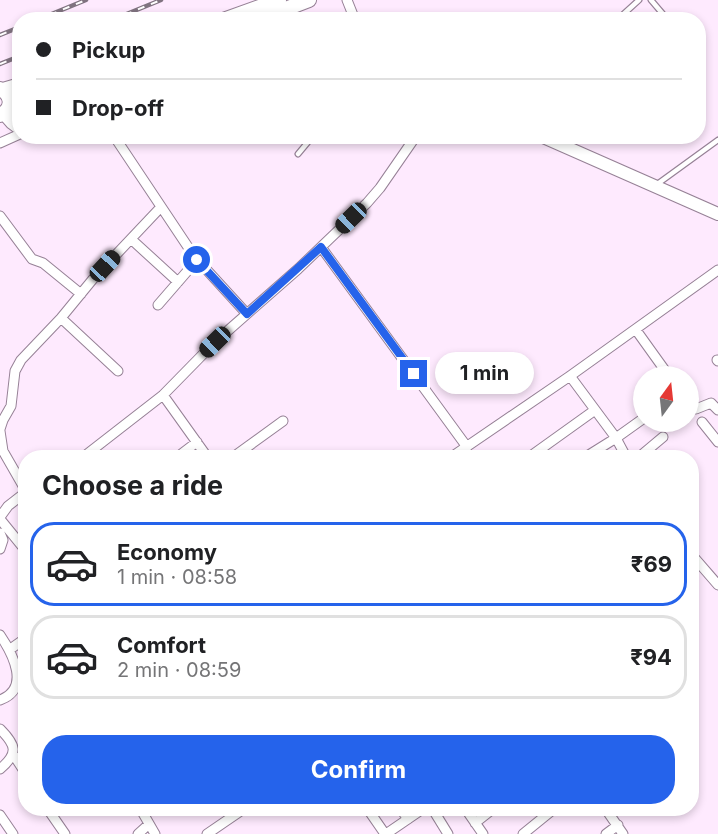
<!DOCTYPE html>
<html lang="en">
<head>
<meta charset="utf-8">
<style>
	:root { --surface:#fff; --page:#f2f2f2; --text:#202124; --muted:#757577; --line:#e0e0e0; --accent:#2563eb }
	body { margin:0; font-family:Inter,sans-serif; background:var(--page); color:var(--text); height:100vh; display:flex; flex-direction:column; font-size:22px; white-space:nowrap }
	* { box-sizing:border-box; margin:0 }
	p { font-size:20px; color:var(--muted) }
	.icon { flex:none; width:33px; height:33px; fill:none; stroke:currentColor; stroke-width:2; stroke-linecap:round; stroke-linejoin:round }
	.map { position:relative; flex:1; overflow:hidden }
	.side { position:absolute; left:18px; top:450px; width:681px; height:366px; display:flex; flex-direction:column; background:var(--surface); border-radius:24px; box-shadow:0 3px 9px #0003 }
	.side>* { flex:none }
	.guide { position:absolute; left:12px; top:12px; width:694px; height:132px; border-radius:24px; box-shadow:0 3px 9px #0003; display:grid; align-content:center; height:132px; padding:0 24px; background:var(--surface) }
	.needle { width:39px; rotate:15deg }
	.fabs { position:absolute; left:633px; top:366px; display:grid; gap:12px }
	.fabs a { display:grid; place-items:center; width:66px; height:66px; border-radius:50%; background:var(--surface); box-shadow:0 3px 9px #0003; font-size:30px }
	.end { position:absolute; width:27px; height:27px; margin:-14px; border:8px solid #2563eb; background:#fff; box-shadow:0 0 0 3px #fff }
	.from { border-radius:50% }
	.bubble { position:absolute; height:42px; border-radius:21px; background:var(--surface); box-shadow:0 3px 9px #0003; font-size:20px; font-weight:700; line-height:42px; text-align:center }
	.car { position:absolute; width:18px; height:36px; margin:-18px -9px; border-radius:8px; box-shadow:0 0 4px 2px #0007; background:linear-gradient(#222 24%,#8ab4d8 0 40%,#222 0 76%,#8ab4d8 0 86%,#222 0) }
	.guide b { display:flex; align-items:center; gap:21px; height:57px; font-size:22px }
	.guide b+b { border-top:2px solid var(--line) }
	.guide i { width:15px; height:15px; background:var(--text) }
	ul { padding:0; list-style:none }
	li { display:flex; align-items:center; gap:18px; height:84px; margin:0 12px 9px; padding:0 12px; border:3px solid var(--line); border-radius:24px }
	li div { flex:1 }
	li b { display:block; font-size:22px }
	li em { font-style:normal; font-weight:700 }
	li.current { border-color:var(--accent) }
	li>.icon { width:54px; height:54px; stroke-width:1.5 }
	h2 { padding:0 24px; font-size:27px; line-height:72px }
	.cta { display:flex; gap:12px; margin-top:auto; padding:12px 24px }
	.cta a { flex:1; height:69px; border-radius:24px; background:var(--accent); color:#fff; font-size:24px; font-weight:700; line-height:69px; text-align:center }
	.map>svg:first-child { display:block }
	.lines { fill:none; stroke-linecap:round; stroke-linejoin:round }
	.service-casing { stroke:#968196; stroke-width:7 }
	.minor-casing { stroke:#968196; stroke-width:11 }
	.tertiary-casing { stroke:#968196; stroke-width:14 }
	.secondary-casing { stroke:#968196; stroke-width:16 }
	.service { stroke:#fff; stroke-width:4.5 }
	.minor { stroke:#fff; stroke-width:9 }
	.tertiary { stroke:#fff; stroke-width:12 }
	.secondary { stroke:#fff; stroke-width:14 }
	.rail-casing { stroke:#807380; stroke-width:4.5 }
	.rail { stroke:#fff; stroke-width:2; stroke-dasharray:7; stroke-linecap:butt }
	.route { stroke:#2563eb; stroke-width:8 }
</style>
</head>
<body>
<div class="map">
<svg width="718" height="834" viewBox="0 0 718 834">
	<rect width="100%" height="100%" fill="#feeafe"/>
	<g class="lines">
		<!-- service casing -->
		<g class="service-casing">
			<path id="service" d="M 651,0 L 668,20
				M 617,20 L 639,0
				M 298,154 L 313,136
				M 656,185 L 718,140"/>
		</g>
		<!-- minor casing -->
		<g class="minor-casing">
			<path id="minor" d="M 347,0 L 355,20
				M 114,136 L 194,256 L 247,314
				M 0,143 L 20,134
				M 0,216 L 32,259 L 43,263 L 81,294
				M 131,239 L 178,282
				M 321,247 L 467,447
				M 158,305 L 197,260
				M 61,318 L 118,371
				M 636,330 L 669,376
				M 717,360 L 718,361
				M 570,376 L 616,438 L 624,453 L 628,458
				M 163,395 L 208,458
				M 688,402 L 696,409 L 711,403 L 718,410
				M 702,422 L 718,442
				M 0,429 L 3,420 L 11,406 L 15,371 L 21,360 L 61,318 L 93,279 L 161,207
				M 0,431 L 3,451 L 26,491
				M 82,458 L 163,395 L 215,342 L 298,269 L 367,203 L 380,188 L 416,136
				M 176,458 L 197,442
				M 232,458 L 283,421
				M 450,458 L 570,376 L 718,270
				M 528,458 L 595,410
				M 584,458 L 616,438 L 644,418
				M 638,458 L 663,437
				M 0,517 L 8,506 L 26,492
				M 0,519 L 26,551
				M 0,533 L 3,540 L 0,549
				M 692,555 L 718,585
				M 0,635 C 13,654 31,689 0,700
				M 9,650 L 26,638
				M 0,729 C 16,745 19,753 0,769
				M 13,754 L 26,774
				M 47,808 L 65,834
				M 140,808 L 155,834
				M 367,808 L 385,834
				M 400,808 L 408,819
				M 432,808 L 448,834
				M 465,808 L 483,834
				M 605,808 L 623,834
				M 0,815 L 13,834
				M 475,823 L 494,808
				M 138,834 L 149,824
				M 207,834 L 245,808
				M 386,834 L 424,808
				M 523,834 L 555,808
				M 606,834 L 618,825"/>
		</g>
		<!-- tertiary casing -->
		<g class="tertiary-casing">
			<path id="tertiary" d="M 4,114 L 12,123 L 20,129
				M 541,136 L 718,214"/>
		</g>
		<!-- secondary casing -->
		<g class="secondary-casing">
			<path id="secondary" d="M 223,20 L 279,0
				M 257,20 L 309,0
				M 0,89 C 13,95 13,109 0,115
				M 3,90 L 20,85"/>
		</g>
		<!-- service -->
		<use href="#service" class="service"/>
		<!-- minor -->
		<use href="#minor" class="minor"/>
		<!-- tertiary -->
		<use href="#tertiary" class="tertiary"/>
		<!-- secondary -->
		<use href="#secondary" class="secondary"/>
		<!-- rail casing -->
		<g class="rail-casing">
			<path id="rail" d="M 37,20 L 86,0
				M 112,20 L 161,0
				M 0,35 L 20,27
				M 0,64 L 20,56"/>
		</g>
		<!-- rail -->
		<use href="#rail" class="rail"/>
	</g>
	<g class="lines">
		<!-- route -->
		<path class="route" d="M 197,260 L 247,314 L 321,247 L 414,374"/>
	</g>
</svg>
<div class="fabs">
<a><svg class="needle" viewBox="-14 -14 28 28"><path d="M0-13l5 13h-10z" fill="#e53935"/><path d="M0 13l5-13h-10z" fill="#757577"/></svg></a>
</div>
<i class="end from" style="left:197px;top:260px"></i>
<i class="end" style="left:414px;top:374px"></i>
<div class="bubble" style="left:435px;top:352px;width:99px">1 min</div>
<i class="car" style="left:351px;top:218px;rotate:226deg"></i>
<i class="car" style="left:105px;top:266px;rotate:43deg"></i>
<i class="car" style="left:215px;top:342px;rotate:226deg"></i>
<div class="guide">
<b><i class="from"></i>Pickup</b>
<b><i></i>Drop-off</b>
</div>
<section class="side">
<h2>Choose a ride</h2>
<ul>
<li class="current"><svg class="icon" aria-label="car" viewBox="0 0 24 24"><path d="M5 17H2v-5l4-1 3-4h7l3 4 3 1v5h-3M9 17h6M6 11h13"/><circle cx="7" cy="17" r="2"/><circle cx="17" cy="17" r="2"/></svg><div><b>Economy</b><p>1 min · 08:58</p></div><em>₹69</em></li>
<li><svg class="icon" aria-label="car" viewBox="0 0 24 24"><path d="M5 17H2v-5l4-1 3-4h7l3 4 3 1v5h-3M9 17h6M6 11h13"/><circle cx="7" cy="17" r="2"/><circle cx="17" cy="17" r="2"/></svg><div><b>Comfort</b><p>2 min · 08:59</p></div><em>₹94</em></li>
</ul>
<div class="cta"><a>Confirm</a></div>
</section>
</div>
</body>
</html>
